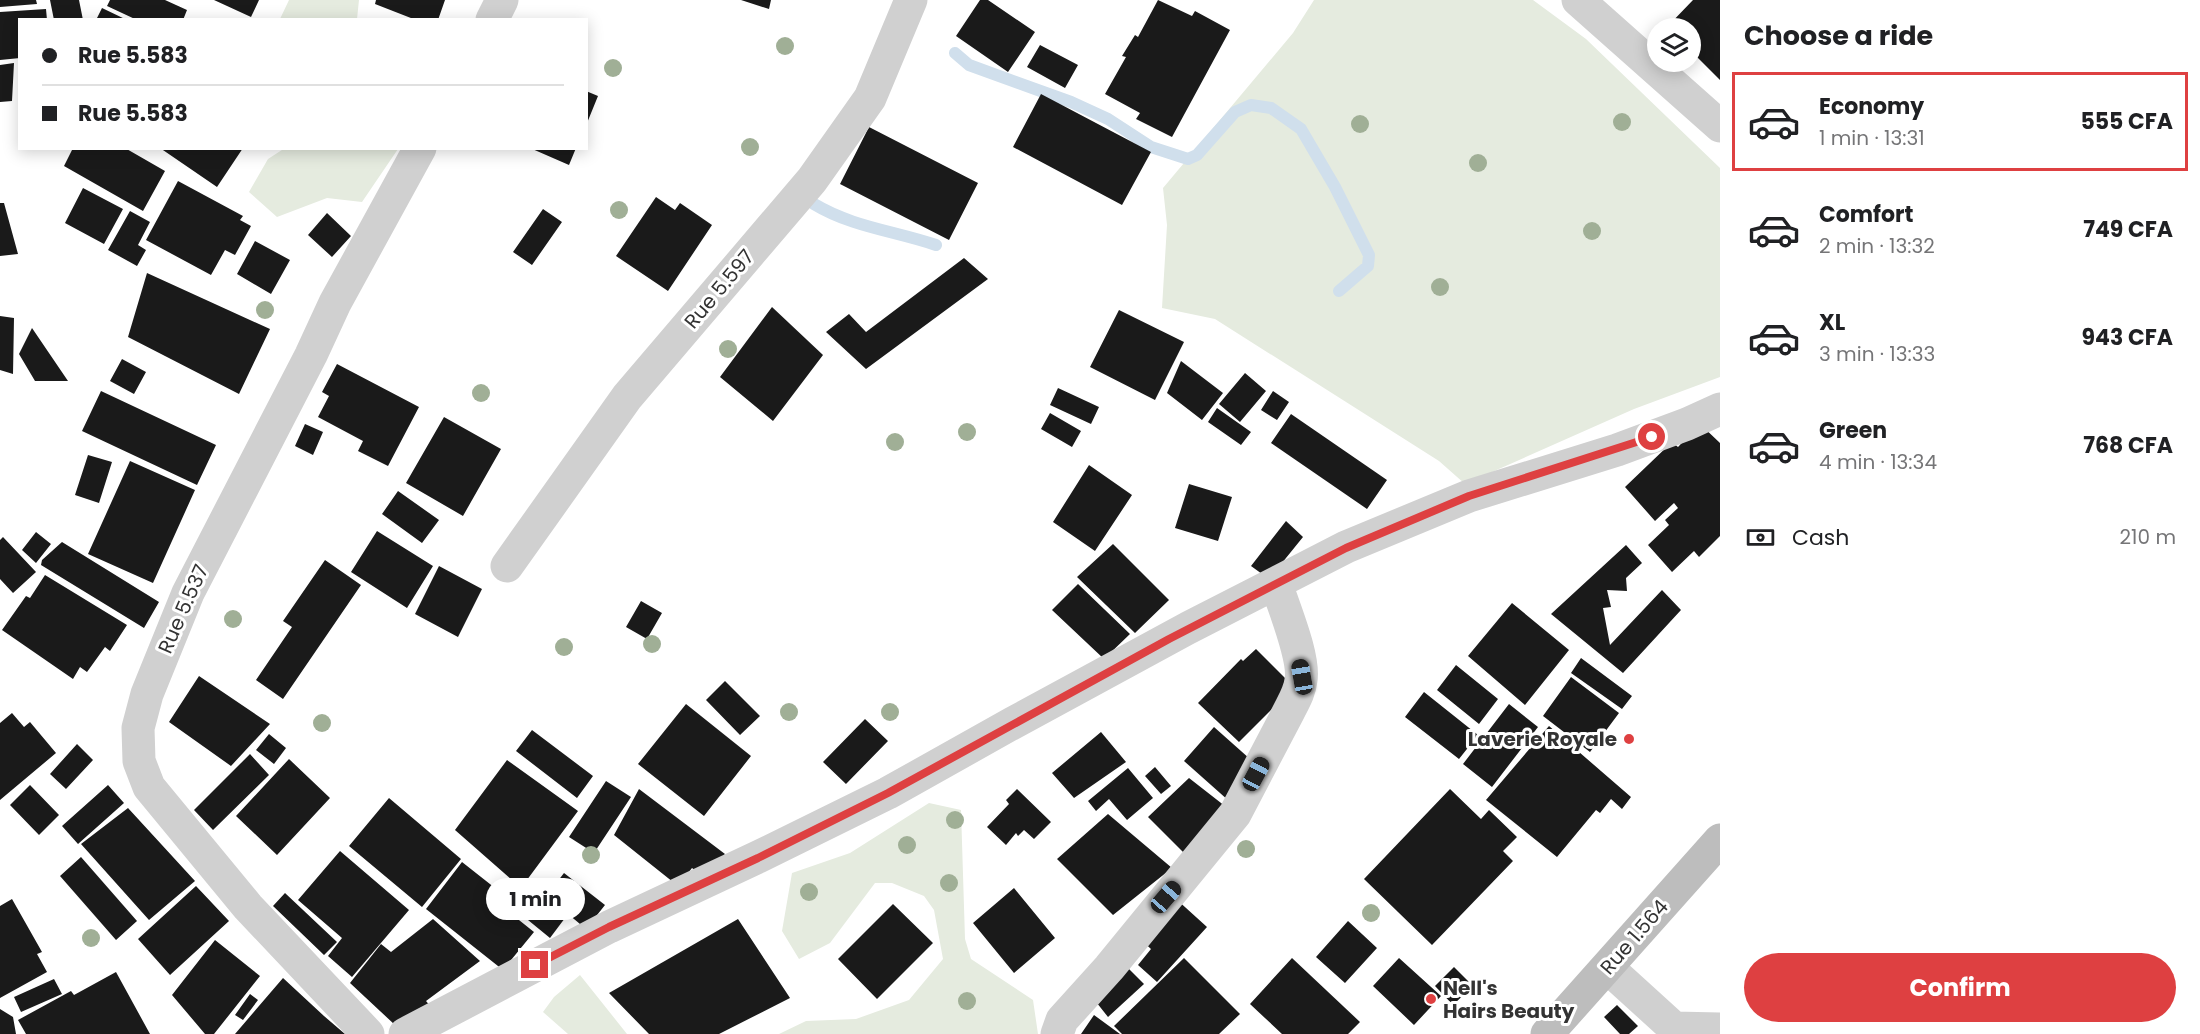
<!DOCTYPE html>
<html lang="en">
<head>
<meta charset="utf-8">
<style>
	:root { --surface:#fff; --page:#f2f2f2; --text:#202124; --muted:#757577; --line:#e0e0e0; --accent:#de4041 }
	body { margin:0; font-family:Poppins,sans-serif; background:var(--page); color:var(--text); height:100vh; display:flex; flex-direction:column; font-size:22px; white-space:nowrap }
	* { box-sizing:border-box; margin:0 }
	p { font-size:20px; color:var(--muted) }
	.icon { flex:none; width:33px; height:33px; fill:none; stroke:currentColor; stroke-width:2; stroke-linecap:round; stroke-linejoin:round }
	.map { position:relative; flex:1; overflow:hidden }
	.panel { display:flex; flex-direction:column; background:var(--surface); width:480px }
	.panel>* { flex:none }
	.hud { position:absolute; left:18px; top:18px; width:570px; height:132px; border-radius:0px; box-shadow:0 3px 15px #0003; display:grid; align-content:center; height:132px; padding:0 24px; background:var(--surface) }
	.tools { position:absolute; left:1647px; top:18px; display:grid; gap:12px }
	.tools a { display:grid; place-items:center; width:54px; height:54px; border-radius:50%; background:var(--surface); box-shadow:0 3px 15px #0003; font-size:30px }
	.end { position:absolute; width:27px; height:27px; margin:-14px; border:8px solid #de4041; background:#fff; box-shadow:0 0 0 3px #fff }
	.from { border-radius:50% }
	.bubble { position:absolute; height:42px; border-radius:21px; background:var(--surface); box-shadow:0 3px 15px #0003; font-size:20px; font-weight:700; line-height:42px; text-align:center }
	.car { position:absolute; width:18px; height:36px; margin:-18px -9px; border-radius:8px; box-shadow:0 0 4px 2px #0007; background:linear-gradient(#222 24%,#8ab4d8 0 40%,#222 0 76%,#8ab4d8 0 86%,#222 0) }
	.hud b { display:flex; align-items:center; gap:21px; height:57px; font-size:22px }
	.hud b+b { border-top:2px solid var(--line) }
	.hud i { width:15px; height:15px; background:var(--text) }
	ul { padding:0; list-style:none }
	li { display:flex; align-items:center; gap:18px; height:99px; margin:0 12px 9px; padding:0 12px; border:3px solid transparent; border-radius:0px }
	li div { flex:1 }
	li b { display:block; font-size:22px }
	li em { font-style:normal; font-weight:700 }
	li.on { border-color:var(--accent) }
	li>.icon { width:54px; height:54px; stroke-width:1.5 }
	h2 { padding:0 24px; font-size:27px; line-height:72px }
	.pay { display:flex; align-items:center; gap:15px; height:66px; padding:0 24px; font-size:22px }
	.pay p { margin-inline-start:auto }
	.primary-button { display:flex; gap:12px; margin-top:auto; padding:12px 24px }
	.primary-button a { flex:1; height:69px; border-radius:36px; background:var(--accent); color:#fff; font-size:24px; font-weight:700; line-height:69px; text-align:center }
	main { display:flex; flex:1; min-height:0 }
	.map>svg:first-child { display:block }
	.green { fill:#e5ebdf }
	.lines { fill:none; stroke-linecap:round; stroke-linejoin:round }
	.stream { stroke:#d0dfec; stroke-width:12 }
	.building { fill:#1a1a1a }
	.minor { stroke:#d0d0d0; stroke-width:33 }
	.secondary { stroke:#bdbdbd; stroke-width:33 }
	.tree { fill:#a0af96 }
	.route { stroke:#de4041; stroke-width:8 }
	.poi-dot { fill:#de4041; stroke:#fff; stroke-width:2 }
	.labels { text-anchor:middle; stroke-width:6; stroke-linejoin:round; paint-order:stroke }
	.street-label { font-size:20px; fill:#333; stroke:#fff }
	.poi-label { font-size:20px; font-weight:bold; fill:#333; stroke:#fff; text-anchor:end }
</style>
</head>
<body>
<main>
<div class="map">
<svg width="1720" height="1034" viewBox="0 0 1720 1034">
	<rect width="100%" height="100%" fill="#fff"/>
	<!-- green -->
	<path class="green" d="M 289,0 L 359,0 L 357,19 L 280,19 Z
		M 1314,0 L 1533,0 L 1586,39 L 1720,168 L 1720,377 L 1634,409 L 1465,484 L 1439,461 L 1215,319 L 1162,308 L 1167,225 L 1163,188 L 1293,33 Z
		M 285,148 L 398,148 L 398,149 L 362,202 L 327,198 L 277,217 L 249,192 L 268,159 Z
		M 929,803 L 961,810 L 965,939 L 971,959 L 1033,1000 L 1038,1034 L 779,1034 L 806,1021 L 856,1019 L 909,1000 L 943,959 L 934,910 L 924,896 L 892,883 L 875,883 L 830,943 L 799,959 L 782,931 L 792,873 L 850,853 Z
		M 580,975 L 627,1034 L 568,1034 L 543,1012 L 554,997 Z"/>
	<g class="lines">
		<!-- stream -->
		<path class="stream" d="M 955,53 L 969,65 L 1071,102 L 1108,119 L 1151,147 L 1188,159 L 1197,155 L 1235,112 L 1251,105 L 1271,108 L 1301,129 L 1335,187 L 1369,255 L 1368,266 L 1339,291
			M 814,204 C 852,227 895,231 936,245"/>
	</g>
	<!-- building -->
	<path class="building" d="M 0,0 L 36,0 L 37,4 L 0,7 Z
		M 50,0 L 79,0 L 83,20 L 54,20 Z
		M 110,0 L 165,0 L 187,10 L 183,20 L 137,20 L 107,6 Z
		M 214,0 L 259,0 L 251,17 Z
		M 376,0 L 445,0 L 438,20 L 416,20 L 375,4 Z
		M 741,0 L 771,0 L 769,9 Z
		M 980,0 L 988,0 L 1035,32 L 1008,72 L 956,36 Z
		M 1158,0 L 1192,16 L 1195,11 L 1230,30 L 1172,137 L 1136,119 L 1140,113 L 1105,94 L 1126,57 L 1122,56 L 1135,35 L 1138,37 Z
		M 1693,0 L 1720,0 L 1720,80 L 1690,50 L 1690,28 L 1669,28 L 1667,27 Z
		M 102,8 L 127,20 L 96,20 Z
		M 46,9 L 47,20 L 20,20 L 20,58 L 0,60 L 0,12 Z
		M 1040,45 L 1078,65 L 1065,88 L 1027,67 Z
		M 14,63 L 12,101 L 0,102 L 0,65 Z
		M 586,91 L 598,96 L 587,123 L 586,123 Z
		M 1041,94 L 1151,152 L 1122,205 L 1013,147 Z
		M 869,127 L 978,183 L 949,240 L 840,184 Z
		M 73,148 L 125,148 L 165,171 L 143,211 L 64,166 Z
		M 160,148 L 243,148 L 217,187 Z
		M 530,148 L 576,148 L 569,165 Z
		M 178,181 L 243,216 L 240,220 L 251,226 L 235,255 L 225,250 L 211,275 L 146,240 Z
		M 83,188 L 123,209 L 104,244 L 65,223 Z
		M 656,197 L 675,210 L 680,203 L 712,225 L 668,291 L 616,256 Z
		M 0,203 L 4,203 L 18,254 L 0,256 Z
		M 543,209 L 562,222 L 532,265 L 513,252 Z
		M 130,211 L 150,222 L 138,245 L 146,250 L 137,266 L 108,250 Z
		M 327,213 L 351,236 L 332,257 L 308,235 Z
		M 255,241 L 290,260 L 271,294 L 237,274 Z
		M 964,258 L 988,279 L 866,369 L 826,332 L 849,314 L 866,332 Z
		M 147,273 L 270,329 L 239,394 L 128,337 Z
		M 772,307 L 823,355 L 773,421 L 720,377 Z
		M 1119,310 L 1184,342 L 1155,400 L 1090,367 Z
		M 0,316 L 14,318 L 13,374 L 0,370 Z
		M 32,328 L 68,381 L 35,381 L 19,354 Z
		M 122,359 L 146,372 L 134,394 L 110,381 Z
		M 1181,361 L 1223,393 L 1202,420 L 1167,393 Z
		M 337,364 L 419,407 L 388,466 L 358,451 L 363,441 L 318,417 L 329,396 L 322,392 Z
		M 1245,373 L 1266,391 L 1240,422 L 1219,404 Z
		M 1058,388 L 1099,407 L 1091,424 L 1050,405 Z
		M 101,391 L 216,445 L 197,485 L 82,431 Z
		M 1273,391 L 1289,402 L 1277,420 L 1261,410 Z
		M 1217,408 L 1251,432 L 1241,445 L 1208,422 Z
		M 1050,413 L 1081,431 L 1072,447 L 1041,429 Z
		M 1291,414 L 1387,480 L 1367,509 L 1271,443 Z
		M 444,417 L 501,449 L 463,516 L 406,483 Z
		M 305,424 L 323,432 L 313,455 L 295,446 Z
		M 1700,424 L 1720,443 L 1720,536 L 1699,557 L 1694,551 L 1672,572 L 1648,545 L 1669,525 L 1665,520 L 1678,508 L 1674,503 L 1655,521 L 1625,487 L 1672,442 L 1678,447 Z
		M 88,455 L 112,462 L 99,503 L 75,495 Z
		M 130,461 L 195,490 L 153,583 L 88,554 Z
		M 1089,465 L 1132,495 L 1095,551 L 1053,522 Z
		M 1189,484 L 1232,497 L 1218,541 L 1175,528 Z
		M 398,491 L 439,520 L 422,543 L 382,514 Z
		M 1286,521 L 1303,537 L 1269,579 L 1251,566 Z
		M 377,531 L 433,566 L 407,608 L 351,572 Z
		M 36,532 L 51,544 L 36,563 L 22,550 Z
		M 3,537 L 36,572 L 13,593 L 0,579 L 0,540 Z
		M 62,542 L 159,602 L 144,628 L 41,565 L 42,560 Z
		M 1113,544 L 1169,600 L 1135,633 L 1077,577 Z
		M 1626,545 L 1642,563 L 1626,578 L 1627,591 L 1607,590 L 1611,607 L 1603,608 L 1610,645 L 1662,590 L 1681,610 L 1623,673 L 1551,614 Z
		M 325,560 L 361,585 L 283,699 L 256,680 L 292,627 L 283,621 Z
		M 439,566 L 482,589 L 458,637 L 415,614 Z
		M 45,575 L 127,625 L 110,651 L 105,647 L 87,672 L 80,667 L 73,679 L 2,630 L 26,596 L 30,598 Z
		M 1078,584 L 1130,634 L 1104,659 L 1052,610 Z
		M 641,601 L 662,613 L 647,639 L 626,627 Z
		M 1512,603 L 1569,650 L 1525,705 L 1468,656 Z
		M 1256,649 L 1294,687 L 1239,742 L 1198,703 L 1241,659 L 1243,661 Z
		M 1581,658 L 1632,696 L 1622,709 L 1571,673 Z
		M 1456,665 L 1498,699 L 1479,724 L 1437,690 Z
		M 199,676 L 270,724 L 231,766 L 169,722 Z
		M 1571,677 L 1619,713 L 1590,752 L 1543,716 Z
		M 725,681 L 760,716 L 740,735 L 706,700 Z
		M 1424,692 L 1478,735 L 1459,759 L 1405,717 Z
		M 686,704 L 751,756 L 704,816 L 638,764 Z
		M 1509,704 L 1538,727 L 1492,787 L 1463,764 Z
		M 12,713 L 24,727 L 30,722 L 56,753 L 0,800 L 0,723 Z
		M 865,719 L 888,741 L 846,784 L 823,762 Z
		M 1549,726 L 1631,797 L 1622,809 L 1611,799 L 1600,813 L 1596,810 L 1557,857 L 1486,800 Z
		M 1214,727 L 1259,767 L 1229,801 L 1184,761 Z
		M 532,730 L 593,776 L 577,798 L 516,751 Z
		M 1101,732 L 1126,762 L 1074,798 L 1052,773 Z
		M 269,734 L 286,748 L 274,764 L 256,750 Z
		M 77,744 L 93,760 L 66,789 L 50,774 Z
		M 250,754 L 269,775 L 213,830 L 194,810 Z
		M 289,759 L 330,798 L 277,855 L 236,816 Z
		M 507,760 L 578,811 L 521,888 L 455,830 Z
		M 1155,767 L 1171,786 L 1161,794 L 1145,776 Z
		M 1128,768 L 1153,798 L 1127,820 L 1109,799 L 1096,811 L 1088,801 Z
		M 1189,778 L 1230,810 L 1186,855 L 1148,817 Z
		M 606,781 L 631,797 L 594,853 L 569,837 Z
		M 30,785 L 59,815 L 39,835 L 10,805 Z
		M 108,785 L 124,803 L 78,844 L 62,826 Z
		M 639,789 L 725,854 L 706,879 L 692,868 L 678,886 L 614,835 Z
		M 1017,789 L 1051,822 L 1034,839 L 1024,830 L 1018,836 L 1016,833 L 1006,845 L 987,827 L 1009,804 L 1006,800 Z
		M 1450,789 L 1481,819 L 1489,810 L 1517,837 L 1503,851 L 1513,861 L 1432,945 L 1364,879 Z
		M 389,798 L 461,859 L 422,907 L 349,846 Z
		M 128,808 L 195,881 L 149,920 L 81,844 Z
		M 1108,814 L 1172,868 L 1113,915 L 1057,859 Z
		M 340,851 L 409,910 L 352,977 L 328,956 L 342,938 L 298,900 Z
		M 81,857 L 137,921 L 116,940 L 60,876 Z
		M 462,862 L 495,888 L 489,896 L 534,932 L 503,970 L 426,909 Z
		M 564,873 L 605,905 L 586,929 L 568,914 L 550,938 L 528,920 Z
		M 196,886 L 229,921 L 170,975 L 138,939 Z
		M 1014,888 L 1055,938 L 1014,973 L 973,923 Z
		M 524,890 L 533,901 L 523,910 L 514,900 Z
		M 285,893 L 337,942 L 324,955 L 273,906 Z
		M 1175,898 L 1207,927 L 1157,982 L 1138,965 L 1151,949 L 1139,938 Z
		M 12,899 L 42,952 L 37,954 L 47,972 L 0,998 L 0,906 Z
		M 893,904 L 933,943 L 877,999 L 838,959 Z
		M 433,919 L 480,961 L 426,1001 L 432,1008 L 395,1025 L 350,983 L 381,944 L 391,952 Z
		M 738,919 L 790,998 L 719,1034 L 649,1034 L 609,993 Z
		M 1348,921 L 1377,948 L 1345,983 L 1316,957 Z
		M 215,940 L 260,976 L 214,1034 L 205,1034 L 172,995 Z
		M 1184,958 L 1240,1014 L 1219,1034 L 1122,1034 L 1114,1026 Z
		M 1292,958 L 1360,1022 L 1348,1034 L 1282,1034 L 1250,1004 Z
		M 1399,958 L 1441,996 L 1414,1025 L 1373,986 Z
		M 1121,961 L 1144,984 L 1108,1017 L 1089,993 Z
		M 1454,967 L 1473,986 L 1453,1005 L 1435,986 Z
		M 116,972 L 150,1034 L 26,1034 L 18,1020 L 71,991 L 74,995 Z
		M 283,978 L 324,1016 L 345,1034 L 235,1034 Z
		M 54,979 L 62,994 L 21,1012 L 14,997 Z
		M 250,994 L 258,1000 L 243,1020 L 235,1015 Z
		M 1617,1005 L 1638,1026 L 1629,1034 L 1620,1034 L 1604,1017 Z
		M 0,1009 L 13,1017 L 16,1034 L 0,1034 Z
		M 1094,1015 L 1120,1034 L 1081,1034 Z"/>
	<g class="lines">
		<!-- minor -->
		<path class="minor" d="M 1578,0 L 1720,126
			M 492,20 L 502,0
			M 507,566 L 627,397 L 812,180 L 870,98 L 911,0
			M 1608,968 L 1674,1028 L 1720,1029
			M 368,1034 L 248,907 L 149,787 L 139,761 L 138,728 L 147,694 L 188,593 L 311,355 L 335,303 L 420,148
			M 405,1034 L 609,927 L 758,857 L 888,793 L 1013,723 L 1188,628 L 1346,547 L 1469,496 L 1617,450 L 1687,424 L 1720,409
			M 1057,1034 L 1062,1020 L 1109,968 L 1235,814 L 1289,711 C 1294,701 1300,691 1301,680 C 1305,657 1283,606 1276,583"/>
		<!-- secondary -->
		<path class="secondary" d="M 1547,1034 L 1720,840"/>
	</g>
	<!-- trees -->
	<g class="tree">
		<circle cx="785" cy="46" r="9"/>
		<circle cx="613" cy="68" r="9"/>
		<circle cx="1622" cy="122" r="9"/>
		<circle cx="1360" cy="124" r="9"/>
		<circle cx="750" cy="147" r="9"/>
		<circle cx="1478" cy="163" r="9"/>
		<circle cx="619" cy="210" r="9"/>
		<circle cx="1592" cy="231" r="9"/>
		<circle cx="1440" cy="287" r="9"/>
		<circle cx="265" cy="310" r="9"/>
		<circle cx="728" cy="349" r="9"/>
		<circle cx="481" cy="393" r="9"/>
		<circle cx="967" cy="432" r="9"/>
		<circle cx="895" cy="442" r="9"/>
		<circle cx="233" cy="619" r="9"/>
		<circle cx="652" cy="644" r="9"/>
		<circle cx="564" cy="647" r="9"/>
		<circle cx="789" cy="712" r="9"/>
		<circle cx="890" cy="712" r="9"/>
		<circle cx="322" cy="723" r="9"/>
		<circle cx="955" cy="820" r="9"/>
		<circle cx="907" cy="845" r="9"/>
		<circle cx="1246" cy="849" r="9"/>
		<circle cx="591" cy="855" r="9"/>
		<circle cx="949" cy="883" r="9"/>
		<circle cx="809" cy="892" r="9"/>
		<circle cx="1371" cy="913" r="9"/>
		<circle cx="91" cy="938" r="9"/>
		<circle cx="967" cy="1001" r="9"/>
	</g>
	<g class="lines">
		<!-- route -->
		<path class="route" d="M 535,965 L 609,927 L 758,858 L 888,793 L 1169,639 L 1346,548 L 1469,496 L 1652,437"/>
	</g>
	<!-- markers -->
	<g class="poi-dot">
		<circle cx="1629" cy="739" r="6"/>
		<circle cx="1431" cy="999" r="6"/>
	</g>
	<g class="labels">
		<!-- street labels -->
		<g class="street-label">
			<text transform="translate(719 289) rotate(-50)" y="7">Rue 5.597</text>
			<text transform="translate(183 609) rotate(-66)" y="7">Rue 5.537</text>
			<text transform="translate(1634 937) rotate(-49)" y="7">Rue 1.564</text>
		</g>
		<!-- poi labels -->
		<g class="poi-label">
			<text x="1617" y="746">Laverie Royale</text>
			<text x="1443" y="995" text-anchor="start">Nell's<tspan x="1443" dy="23">Hairs Beauty</tspan></text>
		</g>
	</g>
</svg>
<div class="tools">
<a><svg class="icon" aria-label="layers" viewBox="0 0 24 24"><path d="M12 4l9 5-9 5-9-5zM3 14l9 5 9-5"/></svg></a>
</div>
<i class="end from" style="left:1652px;top:437px"></i>
<i class="end" style="left:535px;top:965px"></i>
<div class="bubble" style="left:486px;top:878px;width:99px">1 min</div>
<i class="car" style="left:1302px;top:677px;rotate:350deg"></i>
<i class="car" style="left:1256px;top:774px;rotate:28deg"></i>
<i class="car" style="left:1166px;top:897px;rotate:41deg"></i>
<div class="hud">
<b><i class="from"></i>Rue 5.583</b>
<b><i></i>Rue 5.583</b>
</div>
</div>
<section class="panel">
<h2>Choose a ride</h2>
<ul>
<li class="on"><svg class="icon" aria-label="car" viewBox="0 0 24 24"><path d="M5 17H2v-5l4-1 3-4h7l3 4 3 1v5h-3M9 17h6M6 11h13"/><circle cx="7" cy="17" r="2"/><circle cx="17" cy="17" r="2"/></svg><div><b>Economy</b><p>1 min · 13:31</p></div><em>555 CFA</em></li>
<li><svg class="icon" aria-label="car" viewBox="0 0 24 24"><path d="M5 17H2v-5l4-1 3-4h7l3 4 3 1v5h-3M9 17h6M6 11h13"/><circle cx="7" cy="17" r="2"/><circle cx="17" cy="17" r="2"/></svg><div><b>Comfort</b><p>2 min · 13:32</p></div><em>749 CFA</em></li>
<li><svg class="icon" aria-label="car" viewBox="0 0 24 24"><path d="M5 17H2v-5l4-1 3-4h7l3 4 3 1v5h-3M9 17h6M6 11h13"/><circle cx="7" cy="17" r="2"/><circle cx="17" cy="17" r="2"/></svg><div><b>XL</b><p>3 min · 13:33</p></div><em>943 CFA</em></li>
<li><svg class="icon" aria-label="car" viewBox="0 0 24 24"><path d="M5 17H2v-5l4-1 3-4h7l3 4 3 1v5h-3M9 17h6M6 11h13"/><circle cx="7" cy="17" r="2"/><circle cx="17" cy="17" r="2"/></svg><div><b>Green</b><p>4 min · 13:34</p></div><em>768 CFA</em></li>
</ul>
<div class="pay"><svg class="icon" aria-label="cash" viewBox="0 0 24 24"><path d="M3 7h18v10H3z"/><circle cx="12" cy="12" r="2"/></svg>Cash<p>210 m</p></div>
<div class="primary-button"><a>Confirm</a></div>
</section>
</main>
</body>
</html>
